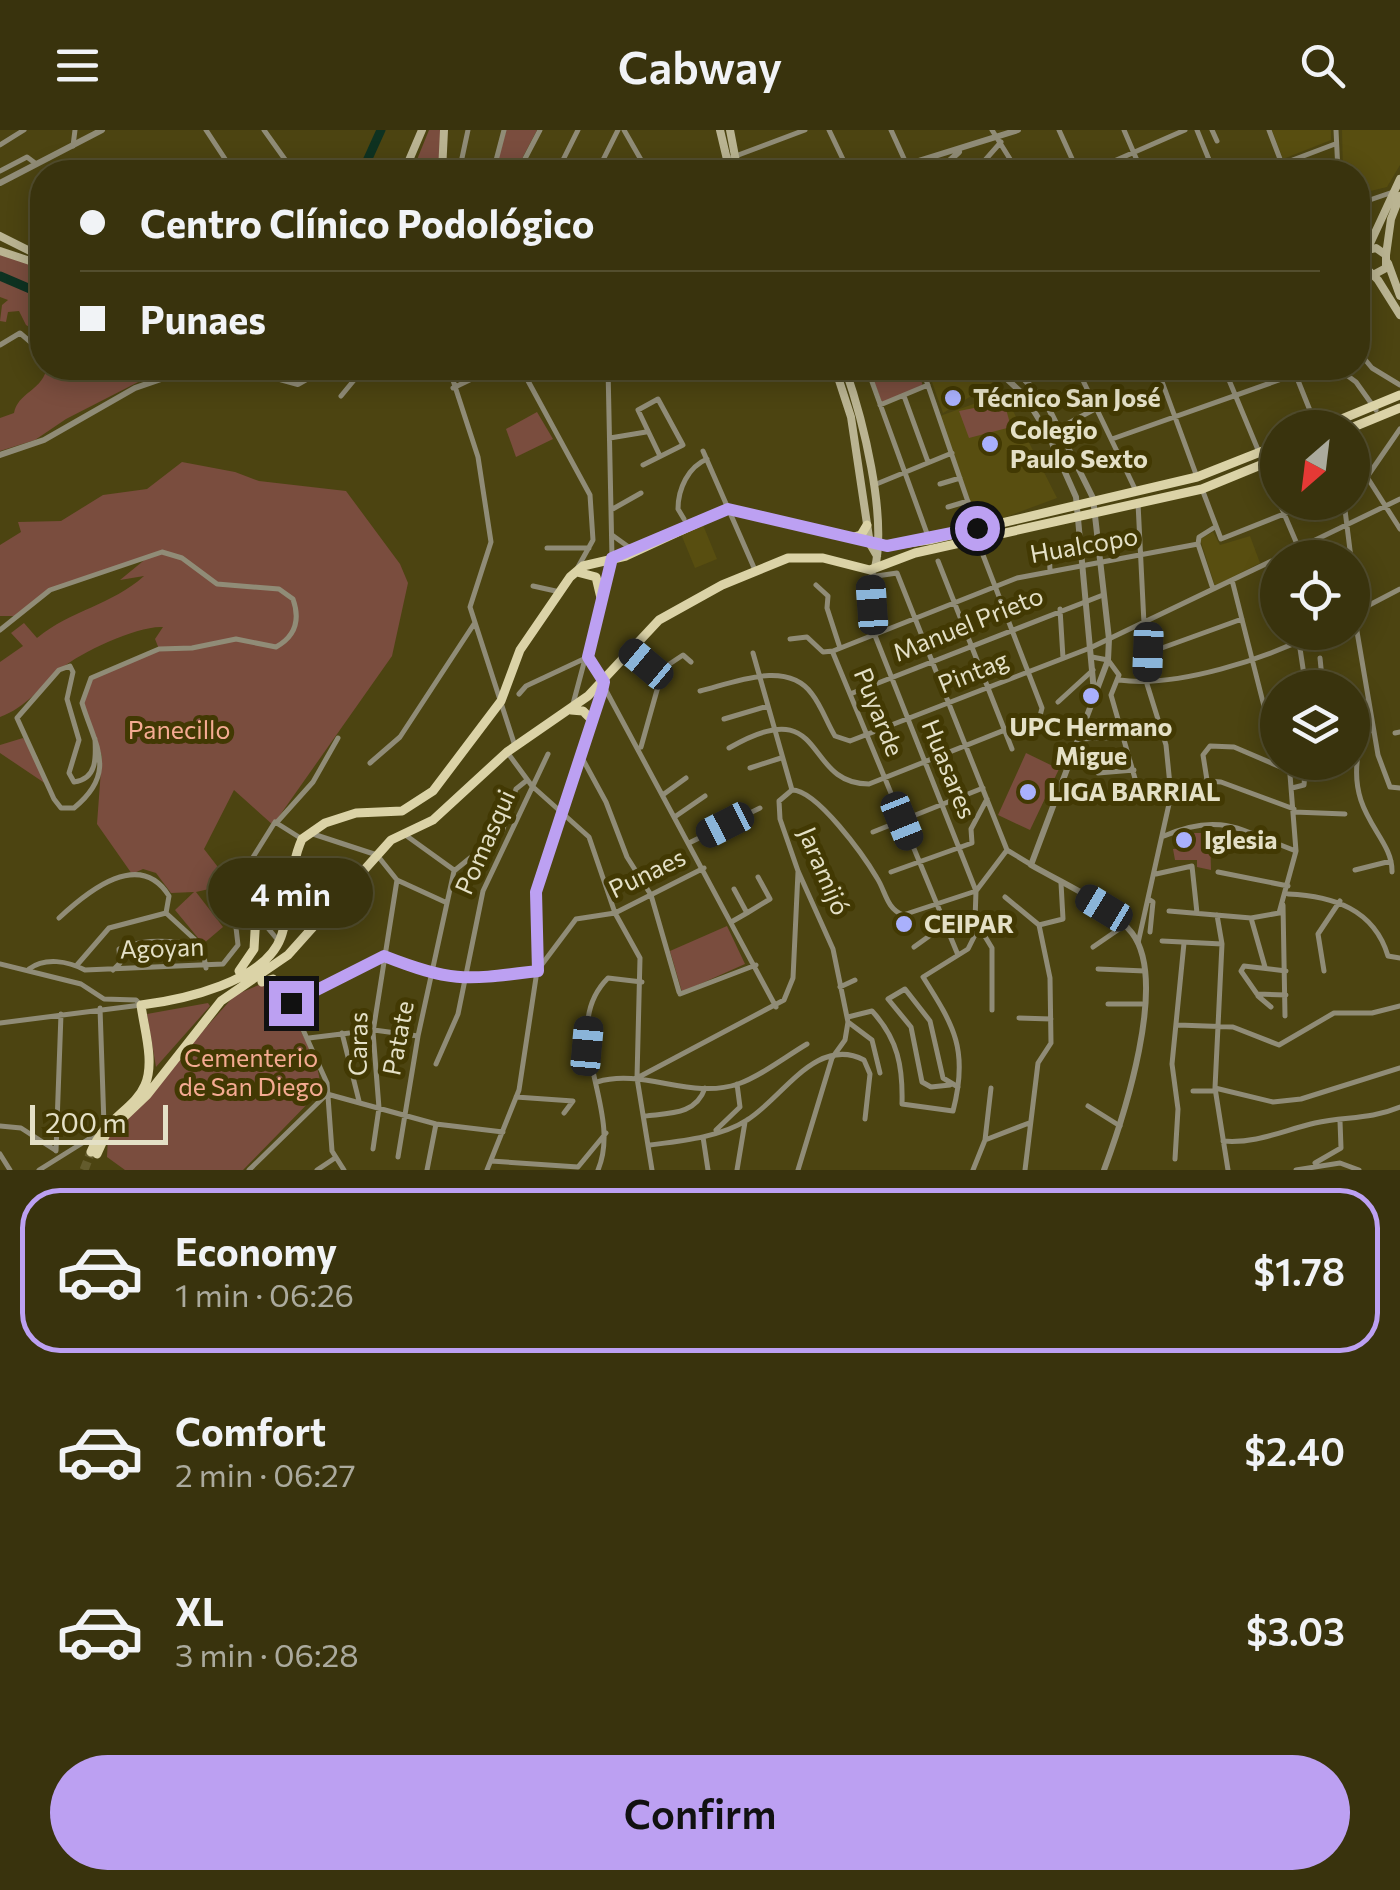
<!DOCTYPE html>
<html lang="en">
<head>
<meta charset="utf-8">
<style>
	:root { --surface:#39330d; --page:#443f1b; --text:#f1f3f6; --muted:#abaa9d; --line:#534e2e; --accent:#bca0f2 }
	body { margin:0; font-family:Commissioner,sans-serif; background:var(--page); color:var(--text); height:100vh; display:flex; flex-direction:column; font-size:38px; white-space:nowrap }
	* { box-sizing:border-box; margin:0 }
	p { font-size:32px; color:var(--muted) }
	.icon { flex:none; width:55px; height:55px; fill:none; stroke:currentColor; stroke-width:2; stroke-linecap:round; stroke-linejoin:round }
	.map { position:relative; height:1040px; overflow:hidden }
	.details { display:flex; flex-direction:column; background:var(--surface); flex:1 }
	.details>* { flex:none }
	.guide { position:absolute; left:30px; top:30px; width:1340px; height:220px; border-radius:40px; box-shadow:0 5px 25px #0003,0 0 0 2px var(--line); display:grid; align-content:center; height:220px; padding:0 50px; background:var(--surface) }
	.needle { width:65px; rotate:208deg }
	.fabs { position:absolute; left:1260px; top:280px; display:grid; gap:20px }
	.fabs a { display:grid; place-items:center; width:110px; height:110px; border-radius:50%; background:var(--surface); box-shadow:0 5px 25px #0003,0 0 0 2px var(--line); font-size:50px }
	.scale { position:absolute; left:30px; bottom:25px; width:138px; box-sizing:border-box; padding-left:10px; border:5px solid #e4e0c6; border-top:0; font-size:28px; line-height:35px; white-space:nowrap; color:#e4e0c6; -webkit-text-stroke:8px #423903; paint-order:stroke }
	.end { position:absolute; width:45px; height:45px; margin:-22px; border:12px solid #bca0f2; background:#111; box-shadow:0 0 0 5px #111 }
	.from { border-radius:50% }
	.bubble { position:absolute; height:70px; border-radius:35px; background:var(--surface); box-shadow:0 5px 25px #0003,0 0 0 2px var(--line); font-size:32px; font-weight:600; line-height:70px; text-align:center }
	.car { position:absolute; width:30px; height:60px; margin:-30px -15px; border-radius:12px; box-shadow:0 0 8px 2px #0007; background:linear-gradient(#222 24%,#8ab4d8 0 40%,#222 0 76%,#8ab4d8 0 86%,#222 0) }
	.guide b { display:flex; align-items:center; gap:35px; height:95px; font-size:38px }
	.guide b+b { border-top:2px solid var(--line) }
	.guide i { width:25px; height:25px; background:var(--text) }
	ul { padding:18px 0 0; list-style:none }
	li { display:flex; align-items:center; gap:30px; height:165px; margin:0 20px 15px; padding:0 30px; border:5px solid transparent; border-radius:40px }
	li div { flex:1 }
	li b { display:block; font-size:38px }
	li em { font-style:normal; font-weight:600 }
	li.current { border-color:var(--accent) }
	li>.icon { width:90px; height:90px; stroke-width:1.5 }
	.button { display:flex; gap:20px; margin-top:auto; padding:20px 50px }
	.button a { flex:1; height:115px; border-radius:60px; background:var(--accent); color:#111; font-size:40px; font-weight:600; line-height:115px; text-align:center }
	header { display:flex; justify-content:space-between; align-items:center; height:130px; padding:0 50px; background:var(--surface); font-size:45px; font-weight:600 }
	.map>svg:first-child { display:block }
	.built { fill:#584e10 }
	.green { fill:#7a4d3e }
	.lines { fill:none; stroke-linecap:round; stroke-linejoin:round }
	.river { stroke:#0e3221; stroke-width:9 }
	.primary-tunnel { stroke:#635b2c; stroke-width:9; stroke-dasharray:9 4.5; stroke-linecap:butt }
	.minor { stroke:#908c77; stroke-width:5 }
	.tertiary { stroke:#908c77; stroke-width:6 }
	.secondary { stroke:#bab492; stroke-width:8 }
	.primary { stroke:#dbd3a7; stroke-width:9 }
	.route { stroke:#bca0f2; stroke-width:12 }
	.poi-dot { fill:#a9b0fc; stroke:#423903; stroke-width:4 }
	.labels { text-anchor:middle; stroke-width:10; stroke-linejoin:round; paint-order:stroke }
	.poi-label { font-size:25px; font-weight:bold; fill:#e4e0c6; stroke:#423903; text-anchor:start }
	.street-label { font-size:25px; fill:#e4e0c6; stroke:#423903 }
	.park-label { font-size:25px; fill:#f5ab92; stroke:#423903 }
</style>
</head>
<body>
<header><svg class="icon" aria-label="menu" viewBox="0 0 24 24"><path d="M4 6h16M4 12h16M4 18h16"/></svg>Cabway<svg class="icon" aria-label="search" viewBox="0 0 24 24"><circle cx="10" cy="10" r="6"/><path d="M15 15l6 6"/></svg></header>
<div class="map">
<svg width="1400" height="1040" viewBox="0 0 1400 1040">
	<rect width="100%" height="100%" fill="#4c4411"/>
	<!-- built -->
	<path class="built" d="M 1272,0 L 1331,0 L 1331,10 L 1283,29 Z
		M 1342,0 L 1400,0 L 1400,35 L 1387,57 L 1358,64 L 1358,42 L 1343,42 Z
		M 927,238 L 975,238 L 993,253 L 943,283 Z
		M 1004,263 L 1057,368 L 976,398 L 940,286 Z
		M 703,395 L 717,429 L 695,438 L 681,404 Z
		M 1213,402 L 1220,415 L 1250,406 L 1260,433 L 1215,456 L 1200,409 Z"/>
	<!-- green -->
	<path class="green" d="M 429,0 L 441,0 L 439,42 L 412,42 Z
		M 506,0 L 537,0 L 515,42 L 495,42 Z
		M 0,125 L 42,135 L 42,217 L 32,208 L 36,201 L 26,195 L 19,181 L 8,182 L 6,192 L 0,191 L 2,175 L 8,170 L 0,167 Z
		M 69,238 L 181,238 L 150,246 L 66,289 L 35,310 L 0,321 L 0,288 L 14,283 C 18,263 40,261 46,241 L 58,249 Z
		M 869,238 L 918,238 L 923,257 L 882,273 Z
		M 1004,272 L 1011,297 L 969,308 L 959,281 Z
		M 537,282 L 553,309 L 516,327 L 506,299 Z
		M 182,332 L 235,342 L 259,351 L 346,361 L 400,434 L 408,453 L 392,526 L 273,695 L 234,660 L 204,719 L 231,754 L 196,762 L 223,797 L 203,814 L 175,780 L 194,762 L 171,763 L 156,743 L 143,739 L 132,744 L 97,694 L 102,626 L 82,573 L 91,548 L 159,519 L 155,509 L 163,497 C 139,495 81,522 62,538 C 40,557 27,577 0,587 L 0,532 L 23,516 L 11,503 L 24,493 L 37,508 C 71,480 112,475 144,446 L 120,450 L 148,427 L 50,460 L 15,486 L 0,486 L 0,415 L 21,402 L 18,392 L 61,391 L 103,365 L 147,359 Z
		M 23,608 L 37,626 L 49,656 L 0,623 L 0,615 Z
		M 1026,623 L 1059,639 L 1030,700 L 998,685 Z
		M 1191,703 L 1210,703 L 1211,740 L 1197,737 L 1197,730 L 1175,730 L 1173,719 L 1193,717 Z
		M 727,796 L 745,834 L 682,862 L 670,821 Z
		M 266,852 C 286,873 324,932 320,961 L 243,1040 L 125,1040 L 107,1027 L 108,1007 L 235,865 Z
		M 208,873 L 210,876 L 156,937 L 147,884 Z"/>
	<g class="lines">
		<!-- river -->
		<path class="river" d="M 362,42 L 381,0
			M 0,146 L 42,164"/>
		<!-- primary-tunnel -->
		<path class="primary-tunnel" d="M 84,1040 L 91,1022"/>
		<!-- minor -->
		<path class="minor" d="M 206,0 L 231,38
			M 264,0 L 294,42
			M 624,0 L 648,42
			M 829,0 L 849,42
			M 891,0 L 906,33
			M 992,0 L 1018,42
			M 1059,0 L 1078,42
			M 1124,0 L 1142,42
			M 1197,0 L 1214,42
			M 1212,0 L 1217,11
			M 1269,0 L 1285,42
			M 1336,0 L 1338,42
			M 0,15 L 24,0
			M 73,16 L 75,0
			M 979,37 L 1001,12
			M 0,41 L 27,27 L 35,33
			M 459,42 L 468,0
			M 493,42 L 504,0
			M 518,42 L 540,0
			M 557,42 L 578,0
			M 597,42 L 618,0
			M 693,42 L 805,0
			M 1089,42 L 1185,0
			M 1261,42 L 1335,14
			M 1358,74 L 1393,62
			M 0,215 L 20,203 L 42,222
			M 1358,221 L 1372,238 L 1400,255
			M 449,238 L 478,327 L 491,412 L 470,477 L 515,616
			M 521,238 L 590,365 L 593,410 L 578,437
			M 867,238 L 929,409
			M 922,238 L 977,398
			M 1077,238 L 1136,361
			M 1157,238 L 1197,347
			M 1188,238 L 1191,245
			M 1224,238 L 1278,368
			M 1293,238 L 1317,298
			M 1337,238 L 1356,252 L 1376,280
			M 1084,250 L 1117,238
			M 453,258 L 480,245
			M 341,266 L 364,238
			M 904,266 L 928,332
			M 880,275 L 928,255
			M 1048,304 L 1097,278
			M 610,308 L 646,302
			M 1112,309 L 1296,244
			M 703,321 L 755,440
			M 643,335 L 683,315 L 658,269 L 638,280 L 660,326
			M 1367,347 L 1400,399
			M 940,354 L 960,348
			M 874,355 L 952,323
			M 1352,357 L 1367,347 L 1400,299
			M 1202,359 L 1221,409 L 1314,372
			M 1279,372 L 1303,428
			M 1344,372 L 1351,428
			M 1138,373 L 1147,554 L 1166,615 L 1171,665 L 1138,813
			M 948,377 L 968,371
			M 611,380 L 641,363
			M 684,389 L 678,379 C 678,359 688,337 707,329
			M 612,405 L 630,418
			M 1198,414 L 1213,459
			M 1049,416 L 1050,441
			M 547,418 L 589,418
			M 1278,428 L 1400,369
			M 938,431 L 1012,619
			M 1352,439 L 1359,481
			M 873,441 L 874,503 L 976,761 L 975,790 L 992,818 L 992,880
			M 870,447 L 897,443 L 1007,720
			M 1232,450 L 1268,592 L 1278,607
			M 816,455 L 828,466 L 827,478 L 840,518
			M 533,456 L 560,462
			M 1060,479 L 1063,528
			M 1354,483 L 1400,459
			M 1354,484 L 1378,625 L 1390,657 L 1400,658
			M 0,500 L 50,460 L 162,422 L 182,428 L 217,454 L 279,459 L 293,469 C 300,489 296,506 276,517 L 236,509 L 192,518 L 159,519 L 91,548 L 82,573 C 95,616 118,642 74,678 L 61,678 L 54,669 L 17,588 L 59,540 L 70,536 L 73,542 L 67,569 L 79,610 L 69,643 L 74,652 C 97,649 96,628 95,609
			M 790,509 L 807,507 L 823,522 L 833,521 L 1017,448 L 1198,414 L 1199,407 L 1215,397
			M 1299,512 L 1306,558
			M 630,520 L 646,534
			M 753,523 L 792,660
			M 833,523 L 958,825
			M 1148,523 L 1242,489
			M 588,527 L 776,877
			M 1092,527 L 1108,530 L 1119,545 L 1111,565 L 1136,652
			M 1320,528 L 1323,558
			M 1119,550 C 1177,558 1266,529 1318,502
			M 700,561 C 733,553 787,529 812,564 C 822,577 827,593 835,606 L 850,611 L 1090,518 L 1278,428
			M 519,564 L 526,556 L 588,527
			M 850,564 L 1103,465
			M 1058,572 L 1093,540
			M 1352,573 L 1368,571
			M 573,574 L 612,428 L 608,238
			M 724,589 L 768,576
			M 1373,599 C 1362,606 1361,613 1358,625 C 1348,687 1393,706 1392,742
			M 1395,603 L 1400,602
			M 1079,609 L 1125,607 L 1159,597
			M 641,617 L 659,553 L 656,543 L 683,525 L 691,532
			M 729,618 C 829,560 801,654 869,654 L 1040,586 L 1042,578 L 983,425
			M 507,622 L 532,656 L 589,707 L 615,783 L 640,828 L 637,948 L 652,1040
			M 581,626 L 606,672 L 627,727 L 651,765 L 679,862
			M 370,633 L 400,607 L 474,494
			M 750,638 L 781,628
			M 1098,643 L 1134,640
			M 1207,650 L 1203,625 L 1210,616 L 1234,617 L 1290,641
			M 1292,658 L 1304,655 L 1306,632
			M 664,664 L 686,648
			M 1171,665 L 1207,651 L 1221,652 L 1294,679
			M 1294,682 L 1345,684
			M 676,686 L 705,666
			M 278,691 L 313,652 L 338,608
			M 873,702 L 983,658
			M 310,703 L 377,725 L 397,750 L 445,772
			M 404,704 L 454,740
			M 1164,706 C 1221,681 1242,701 1296,721
			M 691,712 L 760,678
			M 1007,720 L 1030,734
			M 1355,740 L 1391,731
			M 891,742 L 972,713 L 971,699 L 987,669
			M 1218,742 L 1288,756
			M 1156,744 L 1192,736 L 1197,783
			M 233,756 L 277,809
			M 1288,764 C 1333,766 1374,779 1388,826 L 1400,828
			M 1005,767 L 1039,795 L 1050,848 L 1051,913 L 1038,933 L 1025,1040
			M 1148,769 L 1153,772 L 1150,802
			M 1283,775 L 1285,886
			M 1169,781 L 1251,788 L 1279,783 L 1296,721 L 1289,632
			M 166,783 L 202,816 L 206,838
			M 747,783 L 770,769 L 758,747
			M 1217,785 L 1222,814 L 1215,958 L 1228,1040
			M 59,788 C 89,760 140,719 169,766 L 166,783
			M 1251,788 L 1265,837
			M 733,791 L 747,783 L 734,759
			M 1039,795 L 1063,789 L 1061,753
			M 1162,811 L 1222,814
			M 914,817 L 946,794
			M 1093,817 L 1125,795
			M 0,834 L 81,854 L 104,869 L 136,870 L 141,875 L 0,893
			M 77,835 L 109,798 L 166,783
			M 29,839 C 45,827 68,831 85,840 L 223,834 L 238,815 L 231,754 L 245,740 L 275,692 L 302,709
			M 1098,839 L 1145,841
			M 113,840 L 120,833 L 119,819 C 147,807 169,812 198,813
			M 1324,841 L 1318,804 L 1340,771
			M 840,857 L 855,850
			M 680,864 L 756,835
			M 1286,865 L 1257,864 L 1241,841 L 1244,836 L 1286,841
			M 1258,866 L 1271,877
			M 1108,874 L 1142,874
			M 100,878 L 104,995
			M 848,887 L 872,881 C 898,909 903,937 902,974 L 953,981 C 969,920 954,896 923,847 L 968,819 L 979,797
			M 1019,888 L 1051,889
			M 848,892 L 872,910 L 880,943
			M 1178,895 L 1233,897 L 1279,915 L 1334,883 L 1372,883 L 1400,876
			M 342,903 L 359,971
			M 309,908 L 374,900 L 418,906
			M 436,934 L 458,884 L 483,761 L 548,624
			M 637,948 L 784,870 L 793,848 L 798,742
			M 597,952 C 643,938 691,970 738,954 C 761,946 785,927 807,914
			M 950,955 L 931,957 L 922,952 L 911,897 L 888,869 L 905,859 L 930,891 L 943,948 L 958,957
			M 1215,958 L 1273,972 L 1301,969 L 1400,938
			M 1193,961 L 1215,961
			M 327,964 L 436,994 L 503,1002
			M 516,967 L 573,971 L 564,983
			M 1088,976 L 1120,996
			M 645,986 C 669,983 696,985 705,958
			M 0,996 L 21,998 L 55,1020
			M 716,1000 L 740,977 L 737,954
			M 703,1007 L 708,1040
			M 985,1010 L 991,958
			M 1223,1011 C 1256,1014 1284,1000 1315,993 C 1345,986 1369,990 1400,977
			M 650,1015 C 681,1011 721,1007 747,990 C 782,969 816,905 864,930 L 870,944 L 865,989
			M 373,1019 L 379,978 L 373,902 L 397,750
			M 56,1021 L 61,884
			M 0,1024 L 10,1040
			M 398,1027 L 418,906 L 454,741 L 502,702 L 516,659 L 526,651
			M 1175,1029 L 1178,979 L 1172,934 L 1184,813
			M 491,1031 L 578,1037 L 606,1003
			M 1315,1033 L 1341,1018 L 1340,991
			M 39,1040 L 100,1002
			M 249,1040 L 327,964
			M 317,1040 L 335,1028
			M 344,1040 L 332,1021 L 327,953 L 291,873 L 384,826 C 452,853 466,850 537,841 L 576,789 L 615,783 L 704,738
			M 427,1040 L 436,994
			M 487,1040 L 519,960 L 537,841 L 536,762 L 604,552
			M 598,1040 C 624,979 555,901 608,848 L 642,852
			M 737,1040 L 745,992
			M 798,1040 L 832,928 L 845,910 L 848,892 L 833,819 L 798,741 L 780,689 L 779,671 L 792,660 C 817,660 864,726 877,748 C 886,762 886,778 903,785 L 976,761 L 1007,720
			M 973,1040 L 985,1010 L 1029,993
			M 1296,1040 L 1340,1033 L 1359,1040"/>
		<!-- tertiary -->
		<path class="tertiary" d="M 883,42 L 1018,0
			M 937,42 L 959,22
			M 0,53 L 102,0
			M 240,238 L 298,254 L 326,238
			M 995,238 L 1024,265 L 1048,304 L 1076,367 L 1094,562
			M 1014,238 L 1046,273 L 1093,368 L 1109,509 L 1108,530 L 1031,735 C 1064,754 1108,772 1132,803 C 1169,851 1123,989 1104,1040
			M 845,246 L 864,238
			M 0,325 L 44,310 L 135,258 L 193,238"/>
		<!-- secondary -->
		<path class="secondary" d="M 720,0 L 730,42
			M 730,0 L 738,42
			M 404,42 L 422,0
			M 442,42 L 444,0
			M 1400,49 L 1361,133 L 1378,150 L 1400,185
			M 0,106 L 42,127
			M 0,121 L 42,135
			M 1365,121 L 1376,118 L 1386,125 L 1386,138 L 1373,145
			M 1386,125 L 1391,89 L 1400,66
			M 1388,133 L 1400,166
			M 835,238 L 851,287 L 870,414 L 877,426
			M 845,238 C 863,290 887,384 875,438"/>
		<!-- primary -->
		<path class="primary" d="M 1320,298 L 1400,265
			M 1351,298 L 1400,278
			M 850,408 L 861,405 L 867,395
			M 577,442 L 596,447 L 601,468
			M 571,580 L 583,581 L 593,591
			M 239,841 L 254,819 L 256,784
			M 262,852 L 273,849 L 291,873
			M 91,1022 C 104,989 135,979 145,955 C 155,932 144,899 141,875 C 182,870 265,852 281,807 C 292,776 288,740 302,709 L 325,693 L 356,683 L 402,681 L 433,661 L 501,571 L 520,520 L 570,447 L 583,436 L 626,426 L 728,379 L 887,416 L 929,410 L 1197,347 L 1278,315
			M 97,1024 L 106,1004 L 147,965 L 221,871 L 288,825 L 391,710 L 433,690 L 507,622 L 588,566 L 659,490 L 722,455 L 788,428 L 823,428 L 870,440 L 915,423 L 1202,359 L 1278,328"/>
	</g>
	<g class="lines">
		<!-- route -->
		<path class="route" d="M 291,873 L 384,826 C 453,853 465,850 538,841 L 536,762 L 602,561 L 604,552 L 588,527 L 612,428 L 728,379 L 887,416 L 977,398"/>
	</g>
	<!-- markers -->
	<g class="poi-dot">
		<circle cx="953" cy="268" r="10"/>
		<circle cx="990" cy="314" r="10"/>
		<circle cx="1091" cy="566" r="10"/>
		<circle cx="1028" cy="662" r="10"/>
		<circle cx="1184" cy="710" r="10"/>
		<circle cx="904" cy="794" r="10"/>
	</g>
	<g class="labels">
		<!-- poi labels -->
		<g class="poi-label">
			<text x="973" y="277">Técnico San José</text>
			<text x="1010" y="309">Colegio<tspan x="1010" dy="29">Paulo Sexto</tspan></text>
			<text x="1091" y="606" text-anchor="middle">UPC Hermano<tspan x="1091" dy="29">Migue</tspan></text>
			<text x="1048" y="671">LIGA BARRIAL</text>
			<text x="1204" y="719">Iglesia</text>
			<text x="924" y="803">CEIPAR</text>
		</g>
		<!-- street labels -->
		<g class="street-label">
			<text transform="translate(1084 415) rotate(-10)" y="9">Hualcopo</text>
			<text transform="translate(968 494) rotate(-22)" y="9">Manuel Prieto</text>
			<text transform="translate(973 542) rotate(-22)" y="9">Pintag</text>
			<text transform="translate(879 582) rotate(68)" y="9">Puyarde</text>
			<text transform="translate(949 639) rotate(68)" y="9">Huasares</text>
			<text transform="translate(485 712) rotate(-66)" y="9">Pomasqui</text>
			<text transform="translate(824 741) rotate(67)" y="9">Jaramijó</text>
			<text transform="translate(647 743) rotate(-26)" y="9">Punaes</text>
			<text transform="translate(162 818) rotate(-2)" y="9">Agoyan</text>
			<text transform="translate(398 908) rotate(-79)" y="9">Patate</text>
			<text transform="translate(358 914) rotate(-89)" y="9">Caras</text>
		</g>
		<!-- park labels -->
		<g class="park-label">
			<text x="179" y="609">Panecillo</text>
			<text x="251" y="937">Cementerio<tspan x="251" dy="29">de San Diego</tspan></text>
		</g>
	</g>
</svg>
<div class="fabs">
<a><svg class="needle" viewBox="-14 -14 28 28"><path d="M0-13l5 13h-10z" fill="#e53935"/><path d="M0 13l5-13h-10z" fill="#abaa9d"/></svg></a>
<a><svg class="icon" aria-label="locate" viewBox="0 0 24 24"><circle cx="12" cy="12" r="6"/><path d="M12 2v4M12 18v4M2 12h4M18 12h4"/></svg></a>
<a><svg class="icon" aria-label="layers" viewBox="0 0 24 24"><path d="M12 4l9 5-9 5-9-5zM3 14l9 5 9-5"/></svg></a>
</div>
<div class="scale">200 m</div>
<i class="end from" style="left:977px;top:398px"></i>
<i class="end" style="left:291px;top:873px"></i>
<div class="bubble" style="left:208px;top:728px;width:165px">4 min</div>
<i class="car" style="left:872px;top:475px;rotate:356deg"></i>
<i class="car" style="left:1148px;top:522px;rotate:182deg"></i>
<i class="car" style="left:646px;top:534px;rotate:310deg"></i>
<i class="car" style="left:902px;top:691px;rotate:158deg"></i>
<i class="car" style="left:725px;top:695px;rotate:243deg"></i>
<i class="car" style="left:1104px;top:778px;rotate:301deg"></i>
<i class="car" style="left:587px;top:916px;rotate:5deg"></i>
<div class="guide">
<b><i class="from"></i>Centro Clínico Podológico</b>
<b><i></i>Punaes</b>
</div>
</div>
<section class="details">
<ul>
<li class="current"><svg class="icon" aria-label="car" viewBox="0 0 24 24"><path d="M5 17H2v-5l4-1 3-4h7l3 4 3 1v5h-3M9 17h6M6 11h13"/><circle cx="7" cy="17" r="2"/><circle cx="17" cy="17" r="2"/></svg><div><b>Economy</b><p>1 min · 06:26</p></div><em>$1.78</em></li>
<li><svg class="icon" aria-label="car" viewBox="0 0 24 24"><path d="M5 17H2v-5l4-1 3-4h7l3 4 3 1v5h-3M9 17h6M6 11h13"/><circle cx="7" cy="17" r="2"/><circle cx="17" cy="17" r="2"/></svg><div><b>Comfort</b><p>2 min · 06:27</p></div><em>$2.40</em></li>
<li><svg class="icon" aria-label="car" viewBox="0 0 24 24"><path d="M5 17H2v-5l4-1 3-4h7l3 4 3 1v5h-3M9 17h6M6 11h13"/><circle cx="7" cy="17" r="2"/><circle cx="17" cy="17" r="2"/></svg><div><b>XL</b><p>3 min · 06:28</p></div><em>$3.03</em></li>
</ul>
<div class="button"><a>Confirm</a></div>
</section>
</body>
</html>
